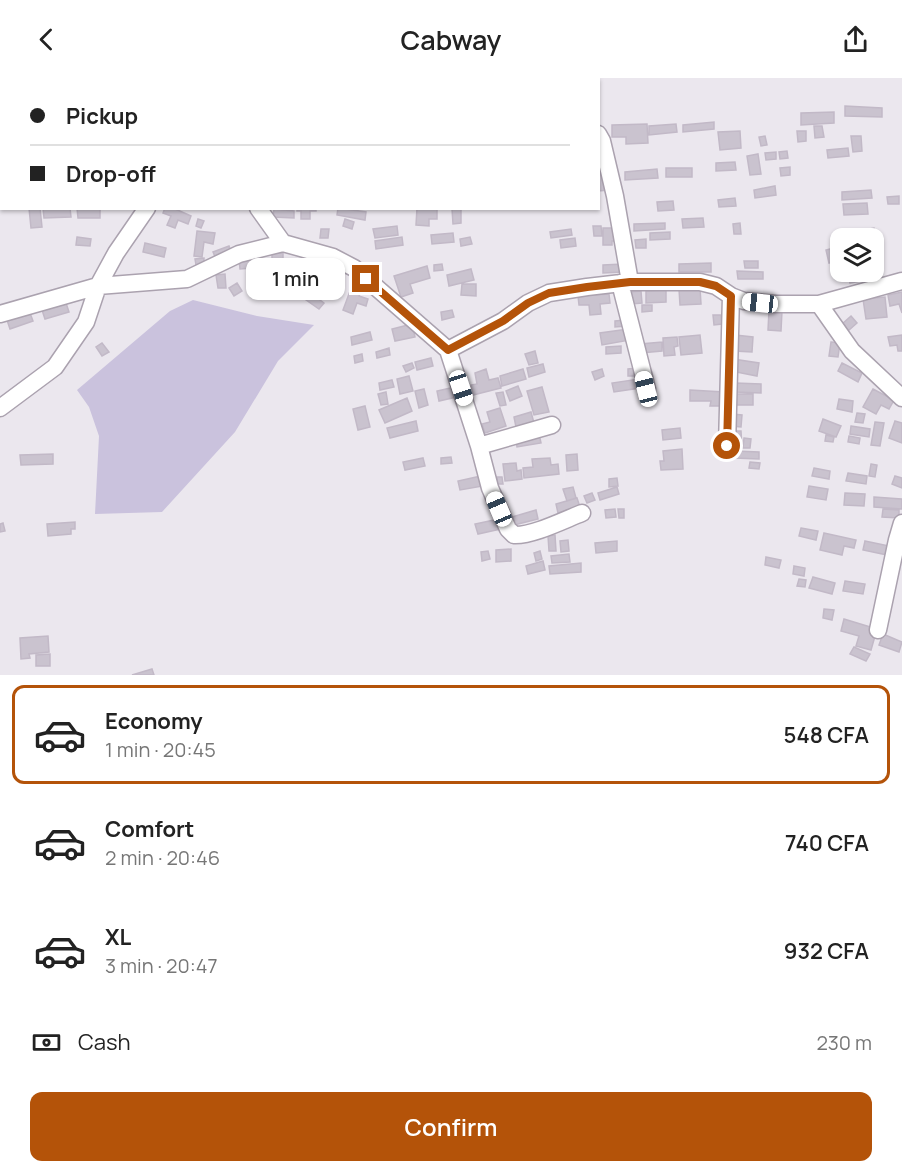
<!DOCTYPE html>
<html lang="en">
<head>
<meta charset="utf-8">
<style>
	:root { --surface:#fff; --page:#f2f2f2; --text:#222; --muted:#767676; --line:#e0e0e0; --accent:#b45309 }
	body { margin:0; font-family:Manrope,sans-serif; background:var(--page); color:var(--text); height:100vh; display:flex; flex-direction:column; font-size:22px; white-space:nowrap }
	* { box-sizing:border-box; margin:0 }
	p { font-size:20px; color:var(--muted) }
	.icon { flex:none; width:33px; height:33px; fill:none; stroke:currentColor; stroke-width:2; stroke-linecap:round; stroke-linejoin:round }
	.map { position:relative; height:597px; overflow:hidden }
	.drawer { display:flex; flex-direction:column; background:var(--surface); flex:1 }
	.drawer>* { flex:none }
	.hud { position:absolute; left:0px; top:0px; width:600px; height:132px; box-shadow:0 2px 4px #0004; display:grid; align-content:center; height:132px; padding:0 30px; background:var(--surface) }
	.fabs { position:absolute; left:830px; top:150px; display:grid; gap:12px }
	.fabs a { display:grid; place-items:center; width:54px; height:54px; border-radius:12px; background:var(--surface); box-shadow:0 2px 4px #0004; font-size:30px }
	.end { position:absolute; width:27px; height:27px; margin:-14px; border:8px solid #b45309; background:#fff; box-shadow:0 0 0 3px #fff }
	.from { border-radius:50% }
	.bubble { position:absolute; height:42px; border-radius:12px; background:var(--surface); box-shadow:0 2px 4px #0004; font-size:20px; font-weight:600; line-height:42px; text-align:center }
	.car { position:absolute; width:18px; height:36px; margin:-18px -9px; border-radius:8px; box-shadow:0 0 4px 2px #0007; background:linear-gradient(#fff 24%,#345 0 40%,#fff 0 76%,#345 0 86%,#fff 0) }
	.hud b { display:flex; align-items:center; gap:21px; height:57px; font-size:22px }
	.hud b+b { border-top:2px solid var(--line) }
	.hud i { width:15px; height:15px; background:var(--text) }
	ul { padding:10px 0 0; list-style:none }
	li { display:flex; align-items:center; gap:18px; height:99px; margin:0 12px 9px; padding:0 18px; border:3px solid transparent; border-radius:12px }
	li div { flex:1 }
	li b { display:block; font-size:22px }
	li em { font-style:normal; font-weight:600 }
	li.current { border-color:var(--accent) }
	li>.icon { width:54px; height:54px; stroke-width:1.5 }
	.pay { display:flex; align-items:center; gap:15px; height:66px; padding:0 30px; font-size:22px }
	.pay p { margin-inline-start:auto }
	.button { display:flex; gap:12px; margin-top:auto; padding:12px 30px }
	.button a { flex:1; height:69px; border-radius:12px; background:var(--accent); color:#fff; font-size:24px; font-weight:600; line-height:69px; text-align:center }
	header { display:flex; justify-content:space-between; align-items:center; height:78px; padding:0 30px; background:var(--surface); font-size:27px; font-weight:600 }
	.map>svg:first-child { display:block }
	.green { fill:#cac2dd }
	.building { fill:#cac3cf; stroke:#c2b9c7; stroke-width:1.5 }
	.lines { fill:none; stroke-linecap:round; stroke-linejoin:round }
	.minor-casing { stroke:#aba2af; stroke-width:19 }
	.minor { stroke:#fff; stroke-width:16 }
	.route { stroke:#b45309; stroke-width:8 }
</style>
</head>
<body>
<header><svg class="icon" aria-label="back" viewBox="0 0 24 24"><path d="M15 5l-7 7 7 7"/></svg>Cabway<svg class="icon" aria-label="share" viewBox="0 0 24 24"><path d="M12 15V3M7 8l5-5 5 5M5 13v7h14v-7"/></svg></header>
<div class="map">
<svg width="902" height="597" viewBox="0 0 902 597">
	<rect width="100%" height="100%" fill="#ebe7ee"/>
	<!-- green -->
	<path class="green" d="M 193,222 L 257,238 L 314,247 L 278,283 L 235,354 L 162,434 L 95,436 L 99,358 L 89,329 L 77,312 L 170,233 Z"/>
	<!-- building -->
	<path class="building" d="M 845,28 L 882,30 L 882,39 L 845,38 Z
		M 834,34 L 834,45 L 801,47 L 801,35 Z
		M 714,44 L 714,51 L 683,54 L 683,47 Z
		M 647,46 L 648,65 L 626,66 L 626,59 L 612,59 L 612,47 Z
		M 676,46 L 677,54 L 649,57 L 649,48 Z
		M 814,48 L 822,48 L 824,59 L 815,60 Z
		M 740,53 L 741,70 L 720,72 L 718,54 Z
		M 797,53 L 806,53 L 806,63 L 798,64 Z
		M 765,58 L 767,67 L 761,68 L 759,59 Z
		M 851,58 L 861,58 L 862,73 L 853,74 Z
		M 848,70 L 849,78 L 828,80 L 827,72 Z
		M 787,73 L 788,80 L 780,81 L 779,74 Z
		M 776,74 L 776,81 L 766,82 L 765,75 Z
		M 758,76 L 761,96 L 750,97 L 747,78 Z
		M 735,84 L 736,92 L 716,93 L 716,85 Z
		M 790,89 L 790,97 L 781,98 L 780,90 Z
		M 666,90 L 692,90 L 692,99 L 666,99 Z
		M 657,91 L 658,100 L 625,102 L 625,94 Z
		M 609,96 L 610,112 L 598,113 L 598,97 Z
		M 775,108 L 776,117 L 755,120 L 754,112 Z
		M 871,112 L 872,120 L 842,122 L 842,114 Z
		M 899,118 L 899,126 L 888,126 L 887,119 Z
		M 735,120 L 736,128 L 719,129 L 718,122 Z
		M 673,123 L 674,132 L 658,133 L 657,124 Z
		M 867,125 L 868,136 L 844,137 L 843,126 Z
		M 29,130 L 40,130 L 42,149 L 31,150 Z
		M 43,130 L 70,130 L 71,139 L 44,140 Z
		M 77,130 L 100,130 L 100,140 L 78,140 Z
		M 165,130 L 173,130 L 191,138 L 188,146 L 178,142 L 175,150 L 167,147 L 171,138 L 163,135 Z
		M 297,130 L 316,130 L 316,133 L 310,133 L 310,141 L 301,141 L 301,133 L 297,133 Z
		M 338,130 L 366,134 L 365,142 L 337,137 Z
		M 417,130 L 437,130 L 437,141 L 429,141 L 429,148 L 416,147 Z
		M 274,131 L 294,133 L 294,140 L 273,139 Z
		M 452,131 L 461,131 L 461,145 L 453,146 Z
		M 703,140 L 704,149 L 683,150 L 682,141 Z
		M 198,141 L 204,143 L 201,150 L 196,148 Z
		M 345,141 L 354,144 L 352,151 L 343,148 Z
		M 665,145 L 665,151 L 634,153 L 634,146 Z
		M 740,145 L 741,156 L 734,156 L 733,146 Z
		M 397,148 L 398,157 L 375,160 L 373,151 Z
		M 593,148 L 601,148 L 602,158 L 594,158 Z
		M 603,150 L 620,150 L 621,163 L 612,163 L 612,167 L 603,167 Z
		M 874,150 L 876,158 L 855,160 L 853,154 Z
		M 321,151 L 329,151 L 328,160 L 320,160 Z
		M 571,151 L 572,157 L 551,160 L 550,154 Z
		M 197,153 L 215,155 L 213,166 L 204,164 L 202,179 L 194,178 Z
		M 670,154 L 670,161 L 650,162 L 650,155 Z
		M 453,155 L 454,164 L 432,166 L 431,157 Z
		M 77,159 L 91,161 L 90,168 L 76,167 Z
		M 402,159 L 403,167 L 376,171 L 375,163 Z
		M 470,159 L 472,166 L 461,168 L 460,161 Z
		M 575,160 L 576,168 L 561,170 L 560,162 Z
		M 646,161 L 646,170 L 636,170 L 635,162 Z
		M 881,163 L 882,171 L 873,173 L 873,164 Z
		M 145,165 L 166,170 L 164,179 L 143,174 Z
		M 229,168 L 231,174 L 216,181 L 213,174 Z
		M 834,170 L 837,183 L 829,185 L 826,172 Z
		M 272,175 L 283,175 L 283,194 L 272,194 Z
		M 204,180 L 204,186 L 196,187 L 195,181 Z
		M 251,180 L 252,190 L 240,191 L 239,181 Z
		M 744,183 L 758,183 L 758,190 L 745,190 Z
		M 711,185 L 711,194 L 679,194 L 679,186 Z
		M 442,186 L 443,192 L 434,193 L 434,187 Z
		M 623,186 L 623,194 L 603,195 L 603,187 Z
		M 427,188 L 430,200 L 410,206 L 413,215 L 401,219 L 394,198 Z
		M 471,191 L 474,202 L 449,208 L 447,197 Z
		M 737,193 L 763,194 L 763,201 L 738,201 Z
		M 858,194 L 869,194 L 871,201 L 850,205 L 848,195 Z
		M 323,195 L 336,204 L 325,219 L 312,210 Z
		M 225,196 L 226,210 L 218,210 L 216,197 Z
		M 285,200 L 302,212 L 296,220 L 280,208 Z
		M 237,205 L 242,213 L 234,218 L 229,210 Z
		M 353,205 L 363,209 L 359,218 L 368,221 L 366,228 L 357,225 L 353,236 L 343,232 Z
		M 462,206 L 476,206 L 476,218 L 461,217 Z
		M 700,210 L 701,226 L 680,227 L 679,211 Z
		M 307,212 L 324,225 L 319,231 L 302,219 Z
		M 666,212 L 666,224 L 646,225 L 646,213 Z
		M 641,213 L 642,225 L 631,226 L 630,214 Z
		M 902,214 L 902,235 L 899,226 L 890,228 L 888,217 Z
		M 609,216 L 610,225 L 600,226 L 601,236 L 590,237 L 589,227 L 579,227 L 578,218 Z
		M 885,219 L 887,239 L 866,241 L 863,221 Z
		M 66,225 L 69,234 L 45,241 L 42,232 Z
		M 642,227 L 652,227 L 652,233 L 642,234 Z
		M 452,232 L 454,239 L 442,242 L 441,234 Z
		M 769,232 L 782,233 L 781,253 L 768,252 Z
		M 30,235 L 33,243 L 10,251 L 7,242 Z
		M 713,237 L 721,237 L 722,246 L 714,247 Z
		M 851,238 L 857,245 L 848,253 L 842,246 Z
		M 625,242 L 626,248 L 615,249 L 615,243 Z
		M 412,246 L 415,259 L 395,263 L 392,251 Z
		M 628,251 L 630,262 L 602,267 L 600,255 Z
		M 370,254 L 372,262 L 352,267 L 351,259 Z
		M 700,257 L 702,275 L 681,277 L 679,259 Z
		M 735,257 L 753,259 L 752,274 L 734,273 Z
		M 902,257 L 902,273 L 898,273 L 897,267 L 890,268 L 888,259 Z
		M 677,259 L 678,268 L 674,269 L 675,277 L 664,278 L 663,260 Z
		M 662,264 L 662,273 L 641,275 L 640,266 Z
		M 831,264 L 840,265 L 838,279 L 829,278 Z
		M 102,265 L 109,274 L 102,278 L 96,269 Z
		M 621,268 L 621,275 L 606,276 L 606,269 Z
		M 389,270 L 390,277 L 377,280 L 376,274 Z
		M 535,273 L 538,285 L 529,287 L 525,276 Z
		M 362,276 L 363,283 L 355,285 L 354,278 Z
		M 431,280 L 433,288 L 417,292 L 415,284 Z
		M 733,281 L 759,285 L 757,298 L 731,293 Z
		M 412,285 L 414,290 L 406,294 L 403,288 Z
		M 842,285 L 862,295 L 858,304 L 838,293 Z
		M 543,286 L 545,294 L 529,299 L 527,290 Z
		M 637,290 L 638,298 L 628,298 L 628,291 Z
		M 486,291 L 489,302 L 498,300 L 501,310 L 473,317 L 471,307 L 477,306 L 475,295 Z
		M 523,291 L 526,301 L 502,308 L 500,298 Z
		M 602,291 L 604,298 L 595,302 L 592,294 Z
		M 409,298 L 413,313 L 400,316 L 397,301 Z
		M 639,301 L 640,310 L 614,314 L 612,305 Z
		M 392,302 L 394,309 L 380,312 L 379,305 Z
		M 735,305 L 761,306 L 761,315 L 735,314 Z
		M 518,308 L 522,318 L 510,323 L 506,313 Z
		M 455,309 L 457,319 L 439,323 L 437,313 Z
		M 542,309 L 549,334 L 534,337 L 527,313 Z
		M 424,311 L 428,327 L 419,330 L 415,313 Z
		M 873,311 L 894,322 L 889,331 L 881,327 L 876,336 L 863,329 Z
		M 690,312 L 724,314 L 723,328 L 710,328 L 711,323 L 690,323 Z
		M 386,314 L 388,326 L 381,327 L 378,316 Z
		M 503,314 L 506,327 L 500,328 L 496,315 Z
		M 731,316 L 753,316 L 753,327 L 731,327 Z
		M 407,320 L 412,333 L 385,345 L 379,332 Z
		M 839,321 L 853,323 L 852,334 L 837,331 Z
		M 365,328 L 370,349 L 358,352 L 353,331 Z
		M 500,330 L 506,348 L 485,355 L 482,346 L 490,344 L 487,334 Z
		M 531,334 L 534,345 L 516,349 L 514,339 Z
		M 857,335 L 865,336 L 863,345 L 855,344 Z
		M 732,336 L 742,337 L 741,349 L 731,348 Z
		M 823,341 L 841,348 L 836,359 L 819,353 Z
		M 416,343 L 418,353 L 390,360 L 387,350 Z
		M 895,343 L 902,345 L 902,365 L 889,360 Z
		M 875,344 L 884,345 L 880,368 L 871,367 Z
		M 851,348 L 870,351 L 869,359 L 850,356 Z
		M 680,350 L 681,360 L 663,362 L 662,352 Z
		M 730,353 L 741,353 L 742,370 L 731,371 Z
		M 539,356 L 541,365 L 517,369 L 516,361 Z
		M 826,357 L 834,359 L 833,364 L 825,363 Z
		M 849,358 L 860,360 L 859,366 L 848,364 Z
		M 744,360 L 751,361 L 750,370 L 743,370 Z
		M 682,371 L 683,391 L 661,392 L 660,383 L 664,383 L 663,373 Z
		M 735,373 L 759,374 L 759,381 L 734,380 Z
		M 53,376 L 53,386 L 21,387 L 20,377 Z
		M 577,376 L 578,392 L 567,393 L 566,377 Z
		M 451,379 L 452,385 L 441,386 L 441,380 Z
		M 423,380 L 425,388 L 405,392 L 403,384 Z
		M 550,380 L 551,387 L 558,386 L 559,396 L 524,400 L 523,390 L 533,389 L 532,381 Z
		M 750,384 L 760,385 L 759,391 L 749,390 Z
		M 516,385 L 517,393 L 521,392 L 522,401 L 505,403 L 503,386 Z
		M 871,386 L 877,387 L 875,399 L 869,398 Z
		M 814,390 L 830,393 L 829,401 L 812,398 Z
		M 848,395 L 867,398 L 866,406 L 846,403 Z
		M 481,398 L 483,408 L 460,412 L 458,403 Z
		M 895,398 L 902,400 L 902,410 L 892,406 Z
		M 497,399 L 502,399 L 503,406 L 497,406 Z
		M 617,400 L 618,408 L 609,409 L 609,401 Z
		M 809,408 L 828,411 L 826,422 L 807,419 Z
		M 573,409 L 576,420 L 567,423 L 563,411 Z
		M 617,409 L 619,416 L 600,422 L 598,415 Z
		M 592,415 L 595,422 L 587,425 L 584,418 Z
		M 845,415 L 865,416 L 864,428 L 844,427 Z
		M 874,419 L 902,421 L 902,431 L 874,429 Z
		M 577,420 L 580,429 L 558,435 L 556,426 Z
		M 615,431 L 616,439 L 606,440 L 605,432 Z
		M 618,431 L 624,431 L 624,440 L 619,440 Z
		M 883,431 L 899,432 L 899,440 L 882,439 Z
		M 536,432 L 538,441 L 514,447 L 512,439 Z
		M 499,441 L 501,451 L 478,456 L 475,446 Z
		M 75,444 L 75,451 L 71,451 L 71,456 L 48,458 L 47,446 Z
		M 3,445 L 5,453 L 0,454 L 0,446 Z
		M 801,450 L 818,453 L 816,462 L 799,458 Z
		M 824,455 L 856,462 L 854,470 L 844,468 L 842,477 L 820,472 Z
		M 555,457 L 556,473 L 549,473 L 548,458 Z
		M 568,462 L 569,473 L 561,474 L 560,463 Z
		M 617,463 L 617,473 L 596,475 L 595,465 Z
		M 865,463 L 894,469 L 892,478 L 863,472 Z
		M 511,471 L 511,483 L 496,484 L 496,472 Z
		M 488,473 L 490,481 L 482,483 L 481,474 Z
		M 540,473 L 542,481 L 536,483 L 534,475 Z
		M 569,476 L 570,484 L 552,485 L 551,478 Z
		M 766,479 L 781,482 L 779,490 L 765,487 Z
		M 543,483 L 545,492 L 528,496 L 526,488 Z
		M 581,485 L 581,494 L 550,496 L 549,488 Z
		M 794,488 L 805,490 L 804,498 L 793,496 Z
		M 813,499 L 835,505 L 832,516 L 809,510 Z
		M 799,501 L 806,502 L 805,509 L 797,508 Z
		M 845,503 L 865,506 L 863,516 L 843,513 Z
		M 824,531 L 834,532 L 832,542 L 823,540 Z
		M 844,541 L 877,551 L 871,572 L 856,568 L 859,558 L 841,553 Z
		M 883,556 L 902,564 L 899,574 L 879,567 Z
		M 48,558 L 49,574 L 29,576 L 30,580 L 21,581 L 20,560 Z
		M 854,569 L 870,576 L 866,583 L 850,576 Z
		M 50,576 L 50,588 L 36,588 L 36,577 Z
		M 152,591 L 154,597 L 132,597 Z"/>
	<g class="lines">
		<!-- minor casing -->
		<g class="minor-casing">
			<path id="minor" d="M 552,0 L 554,2
				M 241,2 L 242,0
				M 598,56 L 602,63 L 615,118 L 630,204
				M 258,130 L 283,165
				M 620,205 L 647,311
				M 819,226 L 852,273 L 902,320
				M 0,236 L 98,208 L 187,201 L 239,176 L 283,165 L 333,179 L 354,190 L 448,272 L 479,368 L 490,410 L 508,451 L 514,457 C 532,458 564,442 582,435
				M 448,272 L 503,243 L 528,225 L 549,215 L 587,209 L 630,204 L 700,204 L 716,208 L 731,218 L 744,223 L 776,226 L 819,226 L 902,203
				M 0,330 L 55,289 L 86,244 L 98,208 L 116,175 L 147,130
				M 479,368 L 552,347
				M 727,368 L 731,218
				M 878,552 L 897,462 L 902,445"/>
		</g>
		<!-- minor -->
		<use href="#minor" class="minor"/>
	</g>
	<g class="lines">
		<!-- route -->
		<path class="route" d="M 366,201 L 448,272 L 503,243 L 528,225 L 549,215 L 587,209 L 630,204 L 700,204 L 716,208 L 731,218 L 727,368"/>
	</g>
</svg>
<div class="fabs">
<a><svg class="icon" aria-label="layers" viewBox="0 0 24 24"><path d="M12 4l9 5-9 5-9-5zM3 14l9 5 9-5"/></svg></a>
</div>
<i class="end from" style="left:727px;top:368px"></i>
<i class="end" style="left:366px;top:201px"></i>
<div class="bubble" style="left:246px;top:180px;width:99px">1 min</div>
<i class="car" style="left:760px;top:225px;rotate:276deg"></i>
<i class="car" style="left:461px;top:310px;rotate:162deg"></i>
<i class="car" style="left:646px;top:311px;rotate:346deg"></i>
<i class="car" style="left:499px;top:431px;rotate:337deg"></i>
<div class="hud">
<b><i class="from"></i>Pickup</b>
<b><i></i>Drop-off</b>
</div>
</div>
<section class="drawer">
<ul>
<li class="current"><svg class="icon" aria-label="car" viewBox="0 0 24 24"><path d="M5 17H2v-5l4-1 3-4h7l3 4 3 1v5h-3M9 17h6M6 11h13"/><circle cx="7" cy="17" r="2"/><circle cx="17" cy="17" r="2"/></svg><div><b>Economy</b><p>1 min · 20:45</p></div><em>548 CFA</em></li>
<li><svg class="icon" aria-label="car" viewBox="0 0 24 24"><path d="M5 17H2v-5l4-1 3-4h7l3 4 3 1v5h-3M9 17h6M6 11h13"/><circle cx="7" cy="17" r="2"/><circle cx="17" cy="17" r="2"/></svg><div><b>Comfort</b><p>2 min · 20:46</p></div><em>740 CFA</em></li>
<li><svg class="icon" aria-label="car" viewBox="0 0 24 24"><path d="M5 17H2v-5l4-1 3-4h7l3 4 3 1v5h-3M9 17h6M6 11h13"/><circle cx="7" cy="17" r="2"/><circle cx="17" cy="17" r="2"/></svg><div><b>XL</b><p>3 min · 20:47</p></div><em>932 CFA</em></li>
</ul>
<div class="pay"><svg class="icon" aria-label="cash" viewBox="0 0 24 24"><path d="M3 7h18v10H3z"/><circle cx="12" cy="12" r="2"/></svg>Cash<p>230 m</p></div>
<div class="button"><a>Confirm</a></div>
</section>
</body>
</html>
